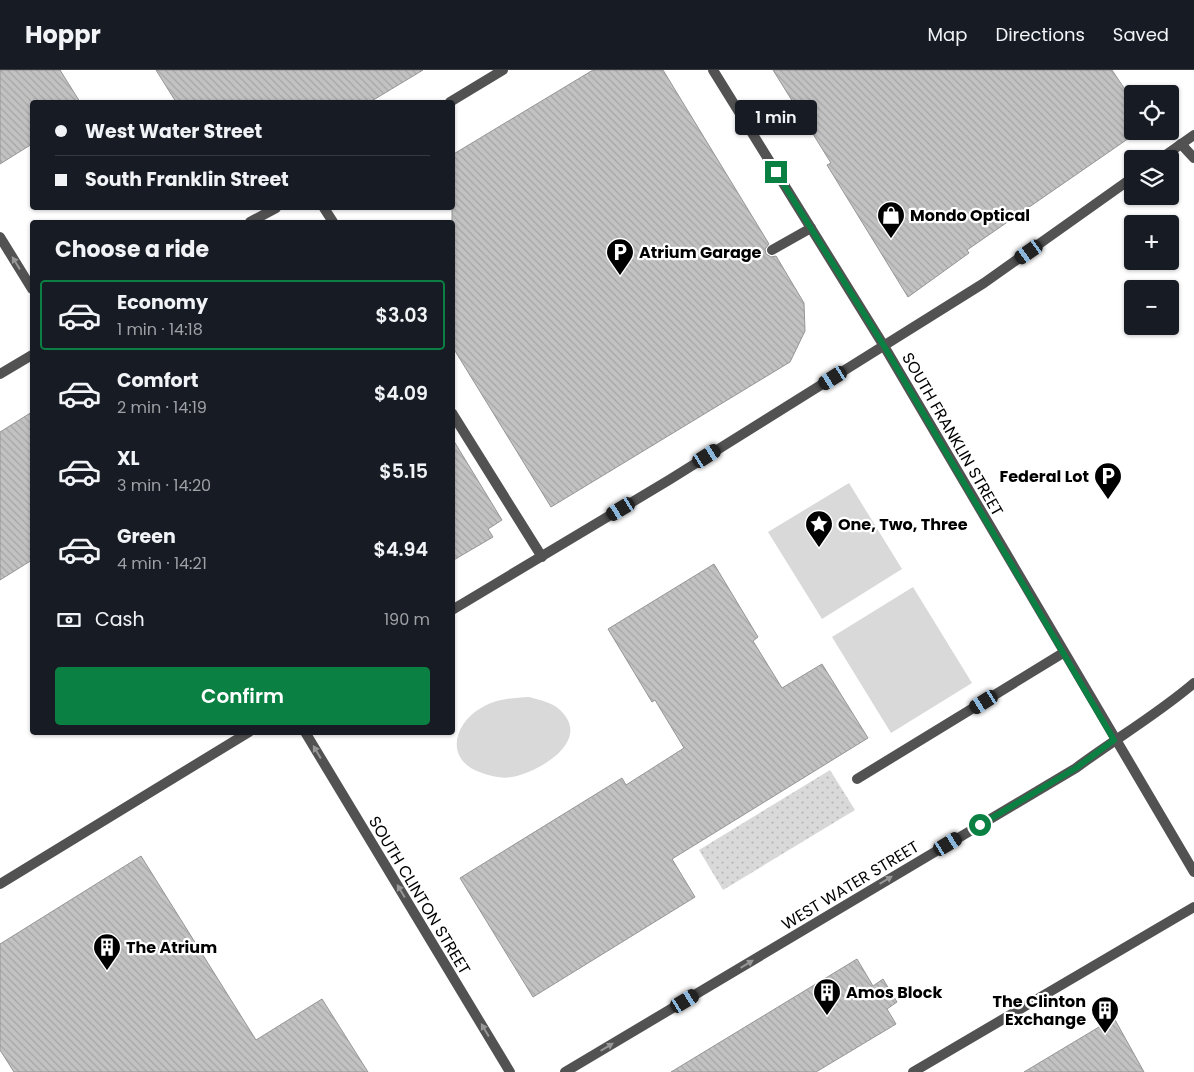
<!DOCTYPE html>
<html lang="en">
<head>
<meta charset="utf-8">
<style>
	:root { --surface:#171b24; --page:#242831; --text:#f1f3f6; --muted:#9ea1a6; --line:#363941; --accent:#0b8043 }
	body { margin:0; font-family:Poppins,sans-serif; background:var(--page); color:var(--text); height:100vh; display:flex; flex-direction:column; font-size:19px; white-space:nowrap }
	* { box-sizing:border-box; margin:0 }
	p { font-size:16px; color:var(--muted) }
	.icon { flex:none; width:28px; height:28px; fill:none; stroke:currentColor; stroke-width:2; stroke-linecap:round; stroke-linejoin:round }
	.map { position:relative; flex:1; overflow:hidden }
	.drawer { position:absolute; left:30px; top:150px; width:425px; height:515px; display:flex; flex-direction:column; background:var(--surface); border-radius:5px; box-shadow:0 1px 4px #0004 }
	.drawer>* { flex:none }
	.guide { position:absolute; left:30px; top:30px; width:425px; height:110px; border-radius:5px; box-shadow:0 1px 4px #0004; display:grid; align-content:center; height:110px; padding:0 25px; background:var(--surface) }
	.controls { position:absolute; left:1124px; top:15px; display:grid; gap:10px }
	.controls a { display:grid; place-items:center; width:55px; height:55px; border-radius:5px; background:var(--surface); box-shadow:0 1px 4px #0004; font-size:25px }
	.end { position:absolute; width:22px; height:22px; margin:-11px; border:6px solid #0b8043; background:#fff; box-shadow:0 0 0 2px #fff }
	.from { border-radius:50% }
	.bubble { position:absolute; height:35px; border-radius:5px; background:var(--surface); box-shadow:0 1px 4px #0004; font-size:16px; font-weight:600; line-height:35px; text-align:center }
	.car { position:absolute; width:15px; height:30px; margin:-15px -8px; border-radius:6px; box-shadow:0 0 4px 1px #0007; background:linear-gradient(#222 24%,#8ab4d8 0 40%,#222 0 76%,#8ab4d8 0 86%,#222 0) }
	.guide b { display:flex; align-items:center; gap:18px; height:48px; font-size:19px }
	.guide b+b { border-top:1px solid var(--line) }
	.guide i { width:12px; height:12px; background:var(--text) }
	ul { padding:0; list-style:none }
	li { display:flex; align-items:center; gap:15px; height:70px; margin:0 10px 8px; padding:0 15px; border:2px solid transparent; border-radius:5px }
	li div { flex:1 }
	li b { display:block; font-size:19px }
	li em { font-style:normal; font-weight:600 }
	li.on { border-color:var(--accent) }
	li>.icon { width:45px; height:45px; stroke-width:1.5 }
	h2 { padding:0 25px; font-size:22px; line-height:60px }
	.pay { display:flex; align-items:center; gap:12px; height:55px; padding:0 25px; font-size:19px }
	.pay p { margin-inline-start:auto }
	.primary-button { display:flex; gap:10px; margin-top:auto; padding:10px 25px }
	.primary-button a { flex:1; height:58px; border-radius:5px; background:var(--accent); color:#fff; font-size:20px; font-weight:600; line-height:58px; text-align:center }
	header { display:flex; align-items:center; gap:30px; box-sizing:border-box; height:70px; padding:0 25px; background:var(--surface); border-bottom:1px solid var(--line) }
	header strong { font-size:24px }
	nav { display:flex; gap:28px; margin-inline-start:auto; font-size:18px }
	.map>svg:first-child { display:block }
	.grass { fill:#d9d9d9 }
	.park { fill:url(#park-dots) }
	.building { fill:url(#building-back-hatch); stroke:#969696 }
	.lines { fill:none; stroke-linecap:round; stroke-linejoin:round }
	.service { stroke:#525252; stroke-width:10 }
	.minor { stroke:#525252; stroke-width:10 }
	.tertiary { stroke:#525252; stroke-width:10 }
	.oneway { fill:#979797 }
	.route { stroke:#0b8043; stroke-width:6 }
	.labels { text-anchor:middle; stroke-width:4.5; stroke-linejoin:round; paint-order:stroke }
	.poi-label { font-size:16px; font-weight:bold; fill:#000; stroke:#fff; text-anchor:start }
	.street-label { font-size:16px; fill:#000; stroke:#fff }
</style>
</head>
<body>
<header>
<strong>Hoppr</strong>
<nav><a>Map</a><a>Directions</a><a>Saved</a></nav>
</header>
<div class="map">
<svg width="1194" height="1002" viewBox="0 0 1194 1002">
	<defs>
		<pattern id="park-dots" width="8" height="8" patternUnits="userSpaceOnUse" patternTransform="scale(1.25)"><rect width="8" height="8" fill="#d9d9d9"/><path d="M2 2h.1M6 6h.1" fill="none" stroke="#b8b8b8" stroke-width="1.8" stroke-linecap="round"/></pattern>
		<pattern id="building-back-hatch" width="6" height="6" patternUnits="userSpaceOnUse" patternTransform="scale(1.25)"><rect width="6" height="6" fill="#c2c2c2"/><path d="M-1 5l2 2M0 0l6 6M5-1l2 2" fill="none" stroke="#a5a5a5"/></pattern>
	</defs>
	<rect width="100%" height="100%" fill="#fff"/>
	<!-- grass -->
	<path class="grass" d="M 849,413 L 902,499 L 822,549 L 768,462 Z
		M 913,517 L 972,613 L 891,663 L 832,567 Z
		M 529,627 C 539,630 552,632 560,640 C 593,671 539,702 512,707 C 502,709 491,706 482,703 C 445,691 452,655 481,638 C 496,629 512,628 529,627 Z"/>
	<!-- park -->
	<path class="park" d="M 830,700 L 855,740 L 723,820 L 699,780 Z"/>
	<!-- building -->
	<path class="building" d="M 0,0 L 60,0 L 80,32 L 32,32 L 32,74 L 0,94 Z
		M 156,0 L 423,0 L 370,32 L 176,32 Z
		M 593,0 L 663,0 L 769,174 L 765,179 L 766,184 L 771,187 L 776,186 L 804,233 L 805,261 L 790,292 L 551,437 L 452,276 L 452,85 Z
		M 773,0 L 1112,0 L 1132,30 L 1132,66 L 967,180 L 969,183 L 908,227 L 827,95 L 831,93 Z
		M 32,342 L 32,490 L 0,510 L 0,362 Z
		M 452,368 L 502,450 L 488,459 L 493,467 L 452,491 Z
		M 714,494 L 758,567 L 753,571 L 782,618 L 822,594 L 868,668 L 672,789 L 695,827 L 533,927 L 460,808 L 622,708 L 626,715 L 684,678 L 655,630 L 652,632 L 608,559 Z
		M 141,786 L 256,970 L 322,929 L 368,1002 L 14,1002 L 0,980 L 0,874 Z
		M 857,889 L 873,916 L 883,909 L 897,932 L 887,939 L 896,954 L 816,1002 L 671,1002 Z
		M 1114,948 L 1144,1002 L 1024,1002 Z"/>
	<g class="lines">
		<!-- service -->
		<path class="service" d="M 1181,74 L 1194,88
			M 324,138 L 333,152
			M 772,180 L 811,158
			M 452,343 L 542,487
			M 857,709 L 1063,583"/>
		<!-- minor -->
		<path class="minor" d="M 565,1002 L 1076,698 C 1115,669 1158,644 1194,613"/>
		<!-- tertiary -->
		<path class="tertiary" d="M 713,0 L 884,276 L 1194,802
			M 450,32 L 503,0
			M 1160,89 L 1194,65
			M 250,152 L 276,138
			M 0,167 L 32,219
			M 0,304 L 32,285
			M 452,540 L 669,410 L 984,213 L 1132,108
			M 305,662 L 510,1002
			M 0,814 L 249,662
			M 913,1002 L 1194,837"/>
	</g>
	<!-- one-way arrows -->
	<defs><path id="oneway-solid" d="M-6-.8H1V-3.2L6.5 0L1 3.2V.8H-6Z" transform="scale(1.25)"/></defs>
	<g class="oneway">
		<use href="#oneway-solid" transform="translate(16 193) rotate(-122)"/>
		<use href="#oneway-solid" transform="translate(317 682) rotate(-121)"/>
		<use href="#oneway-solid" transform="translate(886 810) rotate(-31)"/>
		<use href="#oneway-solid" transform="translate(401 821) rotate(-121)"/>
		<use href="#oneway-solid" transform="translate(747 894) rotate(-31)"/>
		<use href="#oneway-solid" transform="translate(485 960) rotate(-121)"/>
		<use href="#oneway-solid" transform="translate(607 977) rotate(-31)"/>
	</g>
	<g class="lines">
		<!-- route -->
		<path class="route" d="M 776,102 L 884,276 L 1114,670 L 1076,698 L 980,755"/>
	</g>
	<!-- icons -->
	<defs>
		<g id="shop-pin" transform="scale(1.4375)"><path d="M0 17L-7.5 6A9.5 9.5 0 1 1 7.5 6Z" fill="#000" stroke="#fff"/><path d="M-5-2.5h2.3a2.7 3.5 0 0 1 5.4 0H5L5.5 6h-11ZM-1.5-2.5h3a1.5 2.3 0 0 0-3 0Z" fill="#fff"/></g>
		<g id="parking-pin" transform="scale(1.4375)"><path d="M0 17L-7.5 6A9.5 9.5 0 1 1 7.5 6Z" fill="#000" stroke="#fff"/><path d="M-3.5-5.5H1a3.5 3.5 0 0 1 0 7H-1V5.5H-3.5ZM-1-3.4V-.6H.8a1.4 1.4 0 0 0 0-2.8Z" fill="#fff"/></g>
		<g id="sight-pin" transform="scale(1.4375)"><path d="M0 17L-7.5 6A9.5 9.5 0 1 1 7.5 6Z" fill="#000" stroke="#fff"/><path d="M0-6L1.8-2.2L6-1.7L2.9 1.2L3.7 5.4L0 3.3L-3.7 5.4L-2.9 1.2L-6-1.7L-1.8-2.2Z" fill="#fff"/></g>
		<g id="building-pin" transform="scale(1.4375)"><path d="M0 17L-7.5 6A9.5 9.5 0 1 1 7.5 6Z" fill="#000" stroke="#fff"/><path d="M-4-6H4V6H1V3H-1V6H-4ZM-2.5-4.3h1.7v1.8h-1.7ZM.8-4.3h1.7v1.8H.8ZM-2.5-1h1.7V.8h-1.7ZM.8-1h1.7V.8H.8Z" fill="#fff"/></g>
	</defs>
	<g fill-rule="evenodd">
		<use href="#shop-pin" x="891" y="145"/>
		<use href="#parking-pin" x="620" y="182"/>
		<use href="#parking-pin" x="1108" y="406"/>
		<use href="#sight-pin" x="819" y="454"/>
		<use href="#building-pin" x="107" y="877"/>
		<use href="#building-pin" x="827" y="922"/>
		<use href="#building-pin" x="1105" y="940"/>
	</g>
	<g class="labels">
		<!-- poi labels -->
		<g class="poi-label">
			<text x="910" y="151">Mondo Optical</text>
			<text x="639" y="188">Atrium Garage</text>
			<text x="1089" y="412" text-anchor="end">Federal Lot</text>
			<text x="838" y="460">One, Two, Three</text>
			<text x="126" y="883">The Atrium</text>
			<text x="846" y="928">Amos Block</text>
			<text x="1086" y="937" text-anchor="end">The Clinton<tspan x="1086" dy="18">Exchange</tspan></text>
		</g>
		<!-- street labels -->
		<g class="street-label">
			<text transform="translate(953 364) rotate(60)" y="6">SOUTH FRANKLIN STREET</text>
			<text transform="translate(850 815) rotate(-31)" y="6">WEST WATER STREET</text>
			<text transform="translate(420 825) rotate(59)" y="6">SOUTH CLINTON STREET</text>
		</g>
	</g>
</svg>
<div class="controls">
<a><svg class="icon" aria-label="locate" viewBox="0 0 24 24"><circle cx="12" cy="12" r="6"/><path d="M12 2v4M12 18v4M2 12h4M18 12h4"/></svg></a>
<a><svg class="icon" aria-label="layers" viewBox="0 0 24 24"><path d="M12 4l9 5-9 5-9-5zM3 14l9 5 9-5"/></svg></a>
<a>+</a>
<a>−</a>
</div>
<i class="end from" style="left:980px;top:755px"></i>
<i class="end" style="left:776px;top:102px"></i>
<div class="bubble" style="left:735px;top:30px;width:82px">1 min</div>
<i class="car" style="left:1029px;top:182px;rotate:235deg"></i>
<i class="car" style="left:833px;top:308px;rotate:238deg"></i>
<i class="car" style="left:707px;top:386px;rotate:58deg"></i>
<i class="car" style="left:621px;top:439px;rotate:239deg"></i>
<i class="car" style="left:984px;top:632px;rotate:238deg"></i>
<i class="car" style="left:948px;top:774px;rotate:59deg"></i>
<i class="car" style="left:685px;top:931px;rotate:59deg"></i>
<div class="guide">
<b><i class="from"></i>West Water Street</b>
<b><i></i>South Franklin Street</b>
</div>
<section class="drawer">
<h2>Choose a ride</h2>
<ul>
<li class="on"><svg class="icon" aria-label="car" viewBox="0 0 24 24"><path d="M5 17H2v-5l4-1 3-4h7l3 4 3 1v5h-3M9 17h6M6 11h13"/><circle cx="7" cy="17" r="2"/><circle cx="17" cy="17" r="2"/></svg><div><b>Economy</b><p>1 min · 14:18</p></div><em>$3.03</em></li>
<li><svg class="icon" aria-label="car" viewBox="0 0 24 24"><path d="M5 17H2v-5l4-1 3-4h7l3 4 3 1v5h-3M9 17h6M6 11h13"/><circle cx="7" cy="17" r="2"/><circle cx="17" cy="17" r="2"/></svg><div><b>Comfort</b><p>2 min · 14:19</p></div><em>$4.09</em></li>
<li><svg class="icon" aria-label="car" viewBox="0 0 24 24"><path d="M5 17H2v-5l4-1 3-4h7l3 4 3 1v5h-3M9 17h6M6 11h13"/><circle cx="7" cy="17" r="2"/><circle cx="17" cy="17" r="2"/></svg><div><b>XL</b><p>3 min · 14:20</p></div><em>$5.15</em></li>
<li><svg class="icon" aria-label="car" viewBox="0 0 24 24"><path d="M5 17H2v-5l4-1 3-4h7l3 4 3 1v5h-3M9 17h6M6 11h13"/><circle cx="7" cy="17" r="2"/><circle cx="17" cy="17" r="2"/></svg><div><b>Green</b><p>4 min · 14:21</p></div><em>$4.94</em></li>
</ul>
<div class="pay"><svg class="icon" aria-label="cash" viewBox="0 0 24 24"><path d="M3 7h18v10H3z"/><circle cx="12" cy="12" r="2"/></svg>Cash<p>190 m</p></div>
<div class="primary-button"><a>Confirm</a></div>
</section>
</div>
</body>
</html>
